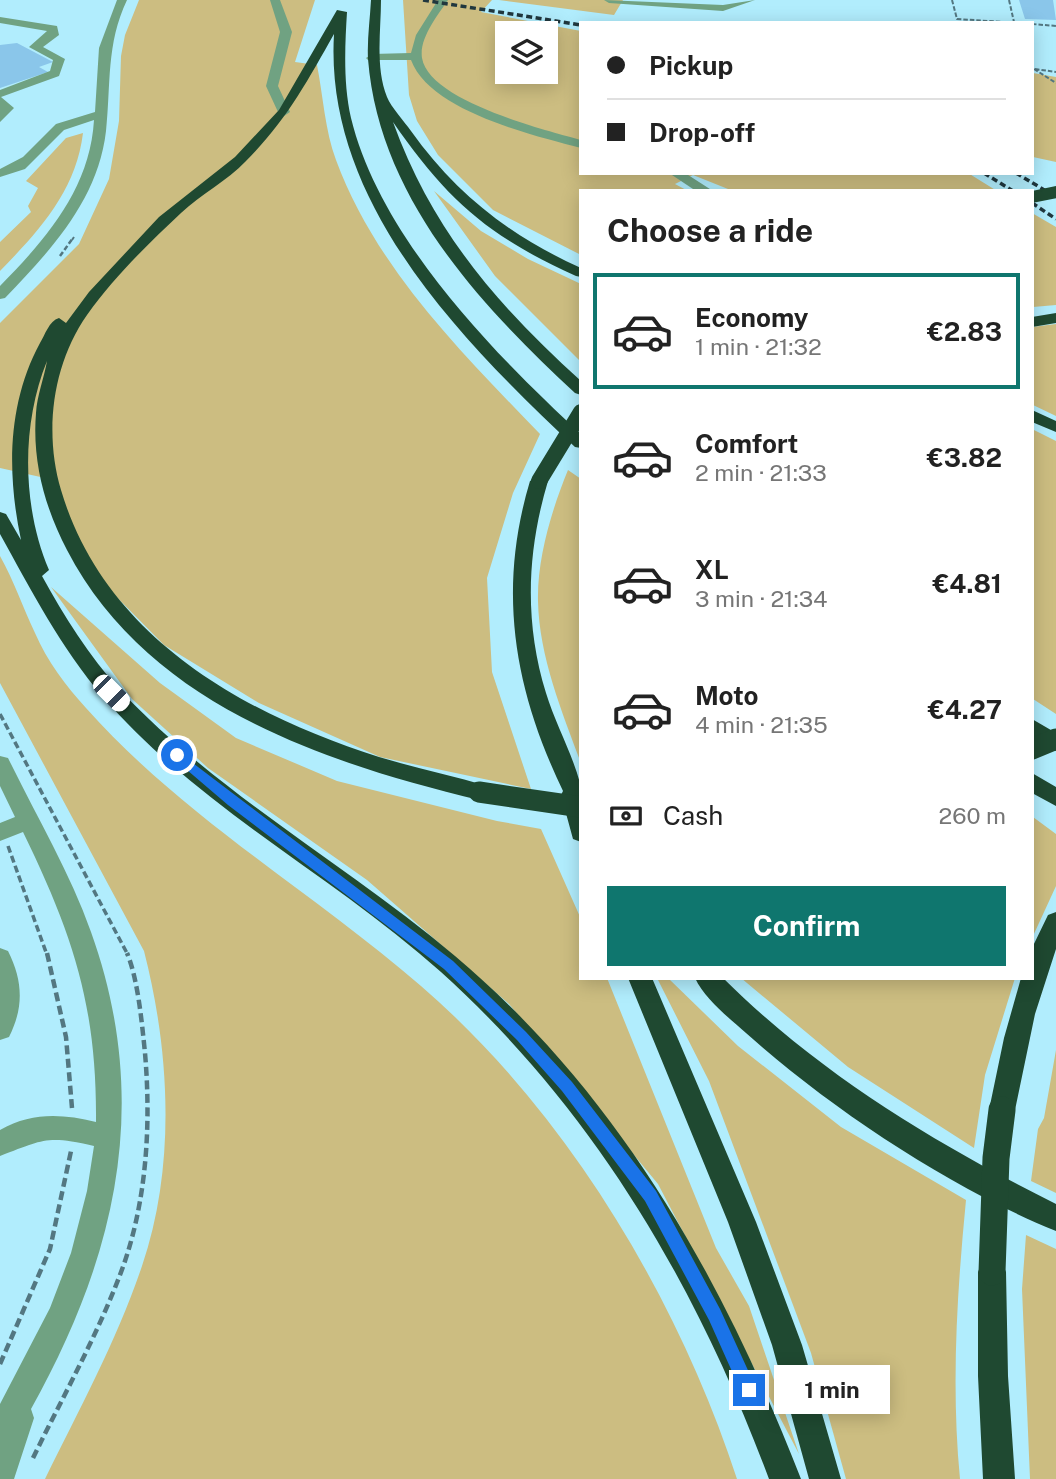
<!DOCTYPE html>
<html lang="en">
<head>
<meta charset="utf-8">
<style>
	:root { --surface:#fff; --page:#f6f6f6; --text:#222; --muted:#767676; --line:#e0e0e0; --accent:#0f766e }
	body { margin:0; font-family:"Public Sans",sans-serif; background:var(--page); color:var(--text); height:100vh; display:flex; flex-direction:column; font-size:26px; white-space:nowrap }
	* { box-sizing:border-box; margin:0 }
	p { font-size:23px; color:var(--muted) }
	.icon { flex:none; width:38px; height:38px; fill:none; stroke:currentColor; stroke-width:2; stroke-linecap:round; stroke-linejoin:round }
	.map { position:relative; flex:1; overflow:hidden }
	.details { position:absolute; left:579px; top:189px; width:455px; height:791px; display:flex; flex-direction:column; background:var(--surface); border-radius:0px; box-shadow:0 4px 18px #0003 }
	.details>* { flex:none }
	.guide { position:absolute; left:579px; top:21px; width:455px; height:154px; border-radius:0px; box-shadow:0 4px 18px #0003; display:grid; align-content:center; height:154px; padding:0 28px; background:var(--surface) }
	.tools { position:absolute; left:495px; top:21px; display:grid; gap:14px }
	.tools a { display:grid; place-items:center; width:63px; height:63px; border-radius:0px; background:var(--surface); box-shadow:0 4px 18px #0003; font-size:35px }
	.end { position:absolute; width:32px; height:32px; margin:-16px; border:9px solid #1a73e8; background:#fff; box-shadow:0 0 0 4px #fff }
	.from { border-radius:50% }
	.bubble { position:absolute; height:49px; border-radius:0px; background:var(--surface); box-shadow:0 4px 18px #0003; font-size:23px; font-weight:700; line-height:49px; text-align:center }
	.car { position:absolute; width:21px; height:42px; margin:-21px -10px; border-radius:9px; box-shadow:0 0 5px 2px #0007; background:linear-gradient(#fff 24%,#345 0 40%,#fff 0 76%,#345 0 86%,#fff 0) }
	.guide b { display:flex; align-items:center; gap:24px; height:66px; font-size:26px }
	.guide b+b { border-top:2px solid var(--line) }
	.guide i { width:18px; height:18px; background:var(--text) }
	ul { padding:0; list-style:none }
	li { display:flex; align-items:center; gap:21px; height:116px; margin:0 14px 10px; padding:0 14px; border:4px solid transparent; border-radius:0px }
	li div { flex:1 }
	li b { display:block; font-size:26px }
	li em { font-style:normal; font-weight:700 }
	li.selected { border-color:var(--accent) }
	li>.icon { width:63px; height:63px; stroke-width:1.5 }
	h2 { padding:0 28px; font-size:32px; line-height:84px }
	.pay { display:flex; align-items:center; gap:18px; height:77px; padding:0 28px; font-size:26px }
	.pay p { margin-inline-start:auto }
	.cta { display:flex; gap:14px; margin-top:auto; padding:14px 28px }
	.cta a { flex:1; height:80px; border-radius:0px; background:var(--accent); color:#fff; font-size:28px; font-weight:700; line-height:80px; text-align:center }
	.map>svg:first-child { display:block }
	.green { fill:#ccbd81; fill-rule:evenodd }
	.building { fill:#8ac6ea }
	.lines { fill:none; stroke-linecap:round; stroke-linejoin:round }
	.path-far3 { stroke:#537781; stroke-width:2; stroke-dasharray:4.5 2; stroke-linecap:butt }
	.path-far2 { stroke:#537781; stroke-width:2.5; stroke-dasharray:5 2.5; stroke-linecap:butt }
	.path-far1 { stroke:#537781; stroke-width:3.5; stroke-dasharray:7 3.5; stroke-linecap:butt }
	.path { stroke:#537781; stroke-width:4.5; stroke-dasharray:9 4.5; stroke-linecap:butt }
	.minor { fill:#70a282; fill-rule:evenodd }
	.highway { fill:#1f4931; fill-rule:evenodd }
	.rail { stroke:#20373e; stroke-width:3.5; stroke-dasharray:6 3.5; stroke-linecap:butt }
	.highway-bridge-far3 { stroke:#1f4931; stroke-width:12 }
	.highway-bridge-far2 { stroke:#1f4931; stroke-width:16 }
	.highway-bridge-far1 { stroke:#1f4931; stroke-width:21 }
	.highway-bridge { stroke:#1f4931; stroke-width:27 }
	.route { fill:#1a73e8 }
</style>
</head>
<body>
<div class="map">
<svg width="1056" height="1479" viewBox="0 0 1056 1479">
	<rect width="100%" height="100%" fill="#b1edfd"/>
	<!-- green -->
	<path class="green" d="M 139,0 L 315,0 L 295,62 L 317,65 C 323,95 325,131 336,160 C 376,268 461,352 540,434 L 513,493 L 487,578 L 492,672 L 531,789 L 380,757 L 259,703 L 164,645 L 89,569 L 54,480 L 0,468 L 0,323 L 79,244 L 109,179 L 119,121 L 121,56 L 125,35 Z
		M 403,0 L 492,0 L 481,12 L 581,31 L 581,173 L 968,173 L 997,191 L 733,191 L 693,175 L 675,184 L 688,191 L 581,191 L 581,255 L 493,210 L 438,155 L 417,121 L 409,95 ZM 508,33 L 546,33 L 546,72 L 508,72 Z
		M 499,0 L 623,0 L 614,15 Z
		M 1033,73 L 1056,77 L 1056,162 L 1033,157 Z
		M 83,133 C 76,191 39,231 0,271 L 0,242 L 31,212 L 28,206 L 38,188 L 26,181 L 66,138 Z
		M 434,191 L 481,231 L 528,259 L 581,284 L 581,362 L 495,276 Z
		M 1032,213 L 1056,227 L 1056,305 L 1033,307 Z
		M 1056,324 L 1056,416 L 1033,405 L 1032,327 Z
		M 1032,429 L 1056,441 L 1056,714 L 1033,699 Z
		M 568,470 L 581,479 L 581,763 C 562,712 539,656 538,601 C 537,558 552,509 568,470 Z
		M 0,556 C 14,581 23,608 35,633 C 47,661 66,686 86,708 C 183,817 311,891 421,986 C 566,1111 678,1298 737,1479 L 45,1479 C 79,1410 117,1340 142,1266 C 176,1166 170,1052 144,951 L 0,683 Z
		M 51,587 L 160,683 L 236,738 L 337,781 L 497,821 L 541,829 L 581,919 L 581,978 L 607,978 L 716,1248 L 749,1306 L 799,1454 L 658,1184 L 509,1004 L 367,880 L 208,768 L 132,699 Z
		M 1033,817 L 1056,834 L 1056,886 L 1033,936 Z
		M 657,978 L 668,978 L 738,1046 L 841,1127 L 966,1200 C 957,1292 951,1386 960,1479 L 846,1479 L 811,1353 L 709,1081 Z
		M 741,978 L 1015,978 L 985,1075 L 974,1148 L 848,1067 Z
		M 1056,1050 L 1056,1193 L 1031,1181 L 1038,1129 L 1044,1118 Z
		M 1026,1235 L 1056,1249 L 1056,1479 L 1030,1479 L 1022,1289 Z"/>
	<!-- building -->
	<path class="building" d="M 1019,0 L 1053,0 L 1056,20 L 1025,19 Z
		M 17,43 L 53,62 L 39,67 L 48,72 L 0,88 L 0,45 Z"/>
	<g class="lines">
		<!-- path-far3 -->
		<path class="path-far3" d="M 952,0 L 957,19 L 1020,23
			M 1009,0 L 1014,22
			M 1032,24 L 1056,26
			M 1034,69 L 1056,83
			M 1035,69 L 1056,72
			M 72,240 L 74,237"/>
		<!-- path-far2 -->
		<path class="path-far2" d="M 60,256 L 73,238"/>
		<!-- path-far1 -->
		<path class="path-far1" d="M 0,714 L 128,955
			M 8,846 L 47,955"/>
		<!-- path -->
		<path class="path" d="M 47,953 L 66,1037 L 72,1108
			M 0,1364 L 50,1249 L 71,1151
			M 33,1458 C 64,1394 100,1331 124,1264 C 147,1197 151,1123 145,1053 C 142,1024 138,979 127,953"/>
		<!-- minor -->
		<path class="minor" d="M 117,0 L 127,0 C 106,44 111,85 106,131 C 98,200 51,250 5,298 L 0,299 L 0,286 C 46,239 90,189 94,120 L 64,130 L 25,169 L 0,177 L 0,169 L 23,157 L 56,124 L 95,112 L 99,48 Z
			M 270,0 L 280,0 L 292,32 L 278,86 L 290,112 L 284,116 L 278,112 L 266,86 L 280,32 Z
			M 438,0 L 448,0 C 438,15 419,38 422,58 C 429,101 545,130 581,140 L 581,148 C 532,135 430,111 411,60 L 368,60 L 366,58 L 372,54 L 411,53 L 416,35 Z
			M 604,0 L 723,5 L 755,0 L 723,11 L 609,3 Z
			M 0,17 L 57,26 L 59,35 L 43,47 L 65,59 L 59,76 L 1,97 L 14,108 L 0,122 L 0,90 L 50,71 L 53,60 L 29,47 L 47,31 L 0,23 Z
			M 669,173 L 685,173 L 713,191 L 696,191 Z
			M 0,756 L 8,758 L 11,764 C 38,819 70,873 91,932 C 152,1102 117,1255 31,1409 L 34,1418 L 14,1479 L 0,1479 L 0,1404 L 50,1308 L 71,1253 L 87,1191 L 94,1146 C 46,1135 43,1140 0,1156 L 0,1130 C 32,1112 62,1114 96,1122 C 97,1006 73,935 23,832 L 0,841 L 0,823 L 15,817 L 0,786 Z
			M 0,948 L 8,951 C 23,981 24,1007 9,1037 L 0,1040 Z"/>
		<!-- highway -->
		<path class="highway" d="M 371,0 L 381,0 C 381,30 375,67 387,97 C 391,107 404,121 411,131 C 456,194 510,236 581,268 L 581,277 L 576,276 C 489,237 447,200 393,122 C 432,230 497,305 581,381 L 581,395 L 575,393 C 479,304 379,197 368,59 C 367,40 370,19 371,0 Z
			M 337,10 L 347,12 C 345,45 343,83 351,118 C 380,237 493,353 581,434 L 581,448 L 575,447 C 461,340 324,202 334,34 C 307,82 286,121 246,161 C 227,181 201,194 181,213 C 148,244 113,278 87,315 C 52,365 44,433 61,490 C 104,636 243,714 379,757 C 415,768 451,775 487,786 L 490,792 L 487,798 L 479,800 C 322,762 147,704 67,550 C 45,508 32,461 36,413 C 37,396 44,378 47,361 C 21,425 22,507 49,570 L 42,576 C 64,616 89,656 120,690 C 219,795 346,864 455,956 C 620,1095 724,1281 801,1479 L 769,1479 C 697,1286 595,1111 441,972 C 333,875 199,808 103,697 C 61,648 31,590 0,534 L 0,512 L 6,514 L 21,540 C 7,474 7,404 40,343 C 45,335 49,321 59,318 L 66,323 L 89,292 L 159,217 L 235,157 L 279,110 Z
			M 1056,313 L 1056,323 L 1032,327 L 1032,317 Z
			M 1032,410 L 1056,421 L 1056,432 L 1032,422 Z
			M 539,476 L 548,481 C 527,551 524,622 546,693 C 555,723 572,753 580,783 C 585,800 581,824 581,842 L 573,839 L 561,795 L 563,791 C 514,689 497,591 530,481 Z
			M 1032,719 L 1056,733 L 1056,751 L 1032,738 Z
			M 1032,773 L 1056,787 L 1056,806 L 1032,793 Z
			M 1056,912 L 1056,949 L 1035,1014 L 1015,1110 L 1011,1119 L 1002,1122 L 993,1119 L 989,1110 L 1004,1038 L 1021,978 L 1032,978 L 1032,948 L 1048,915 Z
			M 628,978 L 652,978 L 756,1222 L 802,1345 L 841,1479 L 809,1479 L 772,1345 L 728,1222 Z
			M 695,978 L 723,978 C 820,1074 934,1143 1056,1204 L 1056,1231 C 950,1188 831,1109 746,1033 C 729,1018 705,999 695,978 Z
			M 992,1258 L 1002,1262 L 1006,1272 L 1008,1376 L 1015,1479 L 983,1479 L 978,1376 L 978,1272 L 982,1262 Z"/>
		<!-- rail -->
		<path class="rail" d="M 423,0 L 581,25
			M 984,173 L 1013,191
			M 1016,173 L 1056,197
			M 1032,203 L 1056,219"/>
		<!-- highway-bridge-far3 -->
		<path class="highway-bridge-far3" d="M 1032,197 L 1056,192"/>
		<!-- highway-bridge-far2 -->
		<path class="highway-bridge-far2" d="M 539,481 L 581,412"/>
		<!-- highway-bridge-far1 -->
		<path class="highway-bridge-far1" d="M 1032,749 L 1056,739
			M 479,792 L 581,807"/>
		<!-- highway-bridge -->
		<path class="highway-bridge" d="M 992,1272 L 996,1158 L 1002,1110"/>
	</g>
	<!-- route -->
	<path class="route" d="M 177,751 L 453,961 L 526,1032 L 572,1082 L 656,1191 L 720,1309 L 757,1390 L 754,1396 L 743,1396 L 709,1320 L 645,1201 L 562,1091 L 517,1040 L 444,969 L 228,805 L 173,758 L 171,755 Z"/>
</svg>
<div class="tools">
<a><svg class="icon" aria-label="layers" viewBox="0 0 24 24"><path d="M12 4l9 5-9 5-9-5zM3 14l9 5 9-5"/></svg></a>
</div>
<i class="end from" style="left:177px;top:755px"></i>
<i class="end" style="left:749px;top:1390px"></i>
<div class="bubble" style="left:774px;top:1365px;width:116px">1 min</div>
<i class="car" style="left:111px;top:693px;rotate:135deg"></i>
<div class="guide">
<b><i class="from"></i>Pickup</b>
<b><i></i>Drop-off</b>
</div>
<section class="details">
<h2>Choose a ride</h2>
<ul>
<li class="selected"><svg class="icon" aria-label="car" viewBox="0 0 24 24"><path d="M5 17H2v-5l4-1 3-4h7l3 4 3 1v5h-3M9 17h6M6 11h13"/><circle cx="7" cy="17" r="2"/><circle cx="17" cy="17" r="2"/></svg><div><b>Economy</b><p>1 min · 21:32</p></div><em>€2.83</em></li>
<li><svg class="icon" aria-label="car" viewBox="0 0 24 24"><path d="M5 17H2v-5l4-1 3-4h7l3 4 3 1v5h-3M9 17h6M6 11h13"/><circle cx="7" cy="17" r="2"/><circle cx="17" cy="17" r="2"/></svg><div><b>Comfort</b><p>2 min · 21:33</p></div><em>€3.82</em></li>
<li><svg class="icon" aria-label="car" viewBox="0 0 24 24"><path d="M5 17H2v-5l4-1 3-4h7l3 4 3 1v5h-3M9 17h6M6 11h13"/><circle cx="7" cy="17" r="2"/><circle cx="17" cy="17" r="2"/></svg><div><b>XL</b><p>3 min · 21:34</p></div><em>€4.81</em></li>
<li><svg class="icon" aria-label="car" viewBox="0 0 24 24"><path d="M5 17H2v-5l4-1 3-4h7l3 4 3 1v5h-3M9 17h6M6 11h13"/><circle cx="7" cy="17" r="2"/><circle cx="17" cy="17" r="2"/></svg><div><b>Moto</b><p>4 min · 21:35</p></div><em>€4.27</em></li>
</ul>
<div class="pay"><svg class="icon" aria-label="cash" viewBox="0 0 24 24"><path d="M3 7h18v10H3z"/><circle cx="12" cy="12" r="2"/></svg>Cash<p>260 m</p></div>
<div class="cta"><a>Confirm</a></div>
</section>
</div>
</body>
</html>
